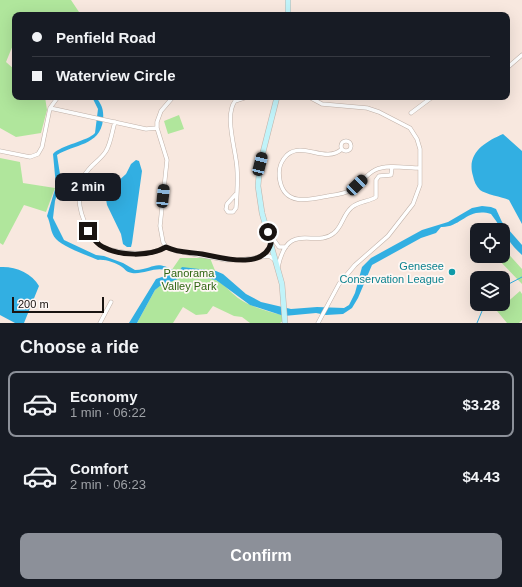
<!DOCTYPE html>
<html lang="en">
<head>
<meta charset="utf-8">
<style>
	:root { --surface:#171b24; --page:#242831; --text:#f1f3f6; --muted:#9ea1a6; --line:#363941; --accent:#8c9099 }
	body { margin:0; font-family:Helvetica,sans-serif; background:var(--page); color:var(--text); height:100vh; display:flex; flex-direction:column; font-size:15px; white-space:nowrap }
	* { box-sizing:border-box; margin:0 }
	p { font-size:13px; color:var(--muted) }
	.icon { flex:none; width:22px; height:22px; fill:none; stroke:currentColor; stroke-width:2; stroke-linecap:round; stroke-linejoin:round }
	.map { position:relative; height:323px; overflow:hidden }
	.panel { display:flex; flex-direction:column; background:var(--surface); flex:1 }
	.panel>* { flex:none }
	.top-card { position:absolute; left:12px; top:12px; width:498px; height:88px; border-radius:8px; box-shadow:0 4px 16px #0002; display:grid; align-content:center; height:88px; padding:0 20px; background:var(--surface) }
	.controls { position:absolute; left:470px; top:223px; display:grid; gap:8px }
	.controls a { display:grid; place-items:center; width:40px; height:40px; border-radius:8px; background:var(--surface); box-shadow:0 4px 16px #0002; font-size:20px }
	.scale { position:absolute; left:12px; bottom:10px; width:92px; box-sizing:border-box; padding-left:4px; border:2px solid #1a1411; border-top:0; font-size:11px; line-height:14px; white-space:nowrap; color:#1a1411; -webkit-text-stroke:3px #fef7f4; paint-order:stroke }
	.end { position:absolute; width:18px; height:18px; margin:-9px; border:5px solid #1a1411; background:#fff; box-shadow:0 0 0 2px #fff }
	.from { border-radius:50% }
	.bubble { position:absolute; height:28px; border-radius:8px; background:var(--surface); box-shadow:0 4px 16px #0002; font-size:13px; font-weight:700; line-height:28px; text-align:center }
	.car { position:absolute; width:12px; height:24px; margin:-12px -6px; border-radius:5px; box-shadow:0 0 3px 1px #0007; background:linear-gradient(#222 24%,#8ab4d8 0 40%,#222 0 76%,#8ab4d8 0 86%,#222 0) }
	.top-card b { display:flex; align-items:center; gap:14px; height:38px; font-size:15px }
	.top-card b+b { border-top:1px solid var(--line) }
	.top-card i { width:10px; height:10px; background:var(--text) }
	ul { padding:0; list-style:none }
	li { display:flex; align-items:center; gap:12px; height:66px; margin:0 8px 6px; padding:0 12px; border:2px solid transparent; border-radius:8px }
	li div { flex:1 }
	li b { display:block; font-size:15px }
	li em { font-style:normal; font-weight:700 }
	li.active { border-color:var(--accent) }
	li>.icon { width:36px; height:36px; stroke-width:1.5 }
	h2 { padding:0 20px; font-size:18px; line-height:48px }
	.primary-button { display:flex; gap:8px; margin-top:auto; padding:8px 20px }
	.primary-button a { flex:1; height:46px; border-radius:8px; background:var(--accent); color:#fff; font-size:16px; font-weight:700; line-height:46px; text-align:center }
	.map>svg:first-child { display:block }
	.green { fill:#b0e69c }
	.water { fill:#32afe2 }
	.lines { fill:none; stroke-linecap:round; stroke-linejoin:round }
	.stream { stroke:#32afe2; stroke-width:1 }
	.minor-casing { stroke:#c1b2a9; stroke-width:4.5 }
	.secondary-casing { stroke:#c1b2a9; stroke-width:6 }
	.minor { stroke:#fff; stroke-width:3.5 }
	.secondary { stroke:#c1f3f9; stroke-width:5 }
	.route { stroke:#1a1411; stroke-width:5 }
	.culture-dot { fill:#0f9aa8; stroke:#fef7f4; stroke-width:1.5 }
	.labels { text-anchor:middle; stroke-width:3.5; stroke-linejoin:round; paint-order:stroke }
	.culture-label { font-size:11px; fill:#0d838f; stroke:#fef7f4; text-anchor:end }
	.park-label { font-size:11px; fill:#2f6612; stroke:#fef7f4 }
</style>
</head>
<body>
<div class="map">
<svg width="522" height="323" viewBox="0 0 522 323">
	<rect width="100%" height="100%" fill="#f8e8df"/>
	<!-- green -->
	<path class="green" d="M 0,0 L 71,0 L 81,15 L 15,15 L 15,40 L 6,62 L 15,70 L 15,97 L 45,97 L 47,110 L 41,133 L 16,137 L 0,128 Z
		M 179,115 L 184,129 L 168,134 L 164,121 Z
		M 0,158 L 20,162 L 23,183 L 55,188 L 46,212 L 24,205 L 3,245 L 0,243 Z
		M 503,248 L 522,269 L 522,284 L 495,256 L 503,256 Z
		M 180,258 L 210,258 L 216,273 L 213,279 C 224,283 229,291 238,298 C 251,307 267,311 282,315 L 283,321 L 280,323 L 250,323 L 242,317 L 234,316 L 213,306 L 207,314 L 196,315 L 183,307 L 173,323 L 137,323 L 155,290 L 162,284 Z
		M 520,291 L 522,294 L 522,320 L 519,323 L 507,323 L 497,311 Z"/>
	<!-- water -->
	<path class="water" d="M 92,97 L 96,97 C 102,105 104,110 103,120 C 100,146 74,144 57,155 L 61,181 L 55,201 L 53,218 L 64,240 L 96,255 L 104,256 L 123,263 L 135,270 C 155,269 154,259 175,271 L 179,271 L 182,267 L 216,271 L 223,274 L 246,294 L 261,302 L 278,306 L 291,309 L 317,307 L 344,308 L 349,305 L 355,293 L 362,267 L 371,258 L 422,230 L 448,222 L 472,208 L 482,206 L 491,207 L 496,209 L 502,222 L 522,245 L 522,255 C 507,242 502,228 491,214 C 467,207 461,228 441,227 L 436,233 L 421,238 L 372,265 L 358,298 L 352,308 L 343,314 L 326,315 L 316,313 L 284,316 L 250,305 L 216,280 L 201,277 L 183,277 L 160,286 L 155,290 L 137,323 L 129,323 L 156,279 L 171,274 C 161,263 145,275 132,273 C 126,272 126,270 122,267 C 116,263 105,259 98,260 C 87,255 63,247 56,239 C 50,233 51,223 47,216 L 56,186 L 53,154 C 61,145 88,141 95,133 L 98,109 Z
		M 503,134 L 522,151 L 522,224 L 509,200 C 502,197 485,194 480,190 C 476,186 474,181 473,176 C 466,153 485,142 503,134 Z
		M 136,160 L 139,161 L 142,171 L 132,243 L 131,247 L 127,247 L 123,244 L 121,234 L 107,205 L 105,193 L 126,174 L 131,164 Z
		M 0,267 C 15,266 32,273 39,286 L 24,323 L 15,323 L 0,315 Z"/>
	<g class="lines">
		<!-- stream -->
		<path class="stream" d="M 503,287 L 522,277
			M 477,323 L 485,304"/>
		<!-- minor casing -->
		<g class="minor-casing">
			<path id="minor" d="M 278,15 L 288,15
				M 507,68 L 522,55
				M 173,97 L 161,111 L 157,122 L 157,128 L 167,160 L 160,226 L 163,242 L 166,247 L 176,251 L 226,260 L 238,260 L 269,256 L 275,260
				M 309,97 L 322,104 L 367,108 L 379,112 L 410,128 L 417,139 L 420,149 L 420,185 L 413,204 L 388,236 L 355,265 L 339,284 L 318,323
				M 50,108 L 146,129 L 157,128
				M 411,113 L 431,98 L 436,97
				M 115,122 C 112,131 111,143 106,151 C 102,158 94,163 89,169 C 74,185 78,211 88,229 C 93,240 100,248 112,250 C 130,254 150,256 166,247
				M341 146a5 5 0 1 1 10 0a5 5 0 1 1-10 0Z
				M 342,149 C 325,164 303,141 287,155 C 279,163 278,171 280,181 C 285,206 309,200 328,196 C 335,195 344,194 351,190 C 360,185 365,175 375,170 C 387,164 407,168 420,168
				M 0,151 L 30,157 L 38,154 L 42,147 L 50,108 L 58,97
				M 236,194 L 227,204 L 226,209 L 228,212 L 233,212 L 236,208 C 237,195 238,181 237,168 C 236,150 224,116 235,101 L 247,97
				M 269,233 L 279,247 L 286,247
				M 263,256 L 269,250 L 271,245
				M 278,267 C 288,219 315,249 334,233 C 342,227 343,215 351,208 C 358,201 369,202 376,197 L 376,180 L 379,176 L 391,175 L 392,167
				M 100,323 L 111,302"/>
		</g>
		<!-- secondary casing -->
		<g class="secondary-casing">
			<path id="secondary" d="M 288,0 L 288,15
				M 277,97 L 260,164 L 258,186 L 262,213 L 282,284 L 285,323"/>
		</g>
		<!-- minor -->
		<use href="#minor" class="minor"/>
		<!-- secondary -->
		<use href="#secondary" class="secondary"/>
	</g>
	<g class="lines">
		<!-- route -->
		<path class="route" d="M 88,231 C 92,237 96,244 103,247 C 120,256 149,257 166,247 C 178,253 189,252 202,254 C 222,258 264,270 271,243 L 268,232"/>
	</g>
	<!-- markers -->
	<circle class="culture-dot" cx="452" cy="272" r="4"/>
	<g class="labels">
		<!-- culture labels -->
		<g class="culture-label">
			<text x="444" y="270">Genesee<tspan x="444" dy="13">Conservation League</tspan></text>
		</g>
		<!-- park labels -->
		<g class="park-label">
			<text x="189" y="277">Panorama<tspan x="189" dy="13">Valley Park</tspan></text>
		</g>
	</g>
</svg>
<div class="controls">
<a><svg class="icon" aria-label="locate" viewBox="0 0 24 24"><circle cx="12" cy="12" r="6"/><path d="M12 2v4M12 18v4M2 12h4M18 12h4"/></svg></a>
<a><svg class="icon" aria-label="layers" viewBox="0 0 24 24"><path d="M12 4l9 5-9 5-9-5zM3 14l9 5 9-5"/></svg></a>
</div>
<div class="scale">200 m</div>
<i class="end from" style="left:268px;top:232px"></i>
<i class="end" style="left:88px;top:231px"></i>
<div class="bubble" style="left:55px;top:173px;width:66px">2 min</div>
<i class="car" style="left:260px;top:164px;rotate:14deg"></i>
<i class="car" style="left:357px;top:185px;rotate:46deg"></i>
<i class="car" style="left:163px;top:196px;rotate:6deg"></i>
<div class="top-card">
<b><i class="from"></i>Penfield Road</b>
<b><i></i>Waterview Circle</b>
</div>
</div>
<section class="panel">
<h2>Choose a ride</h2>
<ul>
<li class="active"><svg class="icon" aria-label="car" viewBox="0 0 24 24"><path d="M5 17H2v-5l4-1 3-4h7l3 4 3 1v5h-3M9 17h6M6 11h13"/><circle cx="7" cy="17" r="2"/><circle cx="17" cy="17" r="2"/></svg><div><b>Economy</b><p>1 min · 06:22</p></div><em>$3.28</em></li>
<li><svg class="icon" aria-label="car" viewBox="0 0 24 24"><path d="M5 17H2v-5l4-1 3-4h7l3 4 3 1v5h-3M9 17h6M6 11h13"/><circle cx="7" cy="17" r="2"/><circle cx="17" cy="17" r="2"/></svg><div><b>Comfort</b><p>2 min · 06:23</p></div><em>$4.43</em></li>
</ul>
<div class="primary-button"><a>Confirm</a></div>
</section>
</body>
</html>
